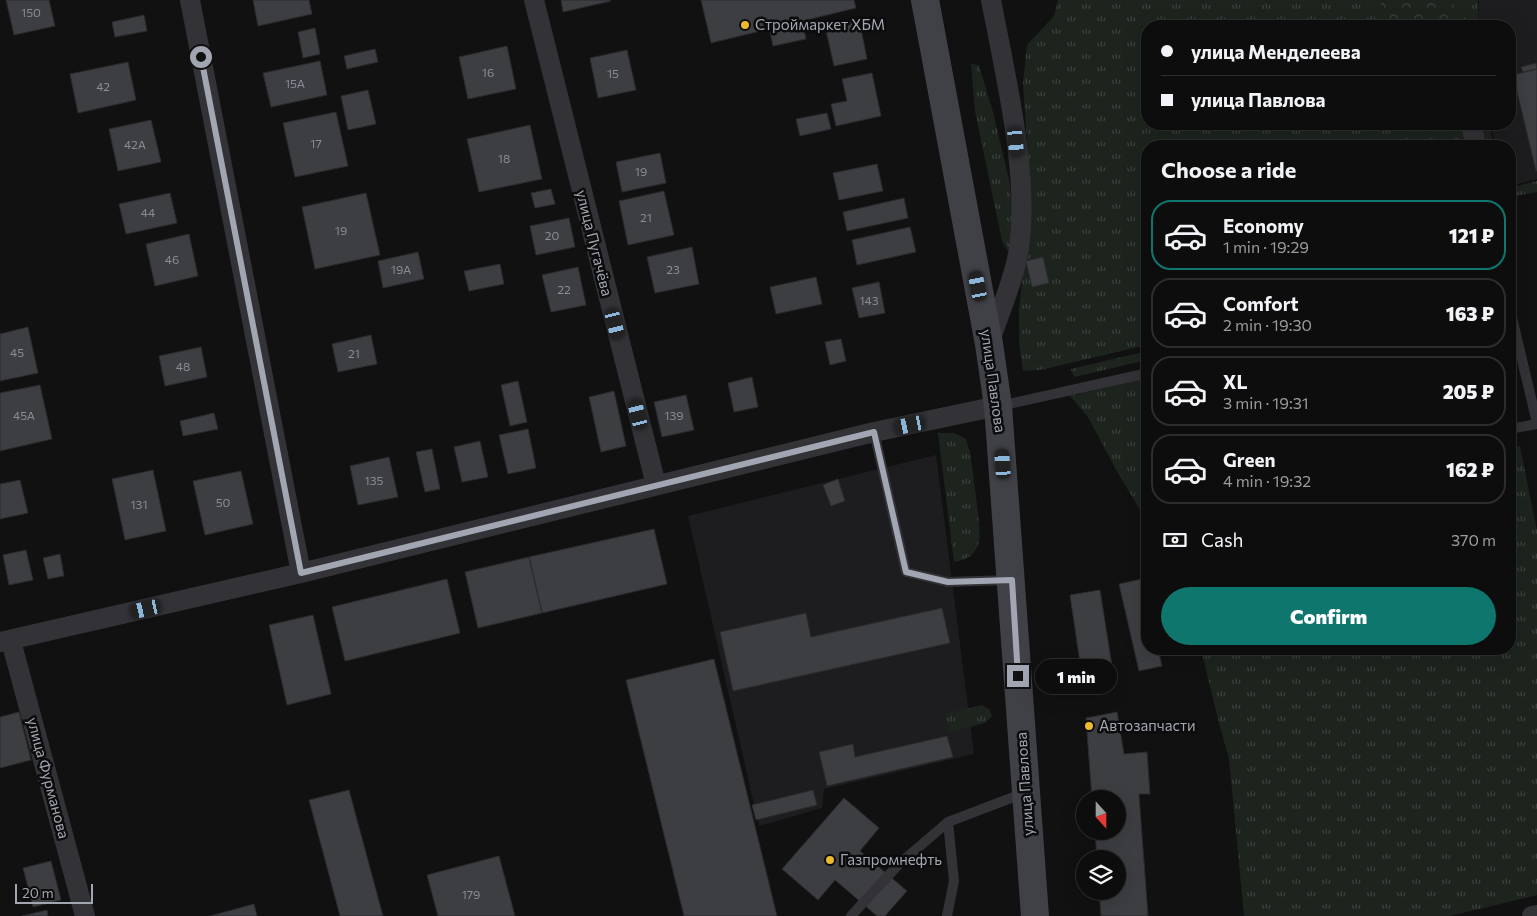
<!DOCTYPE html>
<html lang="en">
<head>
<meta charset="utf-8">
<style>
	:root { --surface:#0d0d0e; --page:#161617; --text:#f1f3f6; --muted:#9a9c9e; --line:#2d2d2e; --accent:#0f766e }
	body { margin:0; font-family:Commissioner,sans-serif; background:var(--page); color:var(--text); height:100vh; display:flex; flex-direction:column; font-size:19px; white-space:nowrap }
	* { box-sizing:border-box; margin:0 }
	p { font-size:16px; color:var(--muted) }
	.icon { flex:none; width:28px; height:28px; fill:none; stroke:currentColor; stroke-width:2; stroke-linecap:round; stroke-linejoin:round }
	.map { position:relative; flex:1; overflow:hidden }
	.side { position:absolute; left:1141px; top:140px; width:375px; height:515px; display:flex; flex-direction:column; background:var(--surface); border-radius:20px; box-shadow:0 5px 20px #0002,0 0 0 1px var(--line) }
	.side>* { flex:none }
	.banner { position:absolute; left:1141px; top:20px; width:375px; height:110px; border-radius:20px; box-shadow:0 5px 20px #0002,0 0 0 1px var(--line); display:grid; align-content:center; height:110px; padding:0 20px; background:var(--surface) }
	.needle { width:32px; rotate:159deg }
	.buttons { position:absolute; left:1076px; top:790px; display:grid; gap:10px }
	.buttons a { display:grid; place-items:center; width:50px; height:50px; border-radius:50%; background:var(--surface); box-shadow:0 5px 20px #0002,0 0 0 1px var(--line); font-size:25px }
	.scale { position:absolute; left:15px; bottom:12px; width:78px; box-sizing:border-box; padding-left:5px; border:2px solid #a2a6b2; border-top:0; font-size:14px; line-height:18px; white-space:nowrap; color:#a2a6b2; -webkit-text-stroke:4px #0c0c0d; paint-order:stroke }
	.end { position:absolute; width:22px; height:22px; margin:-11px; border:6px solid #a2a6b2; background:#111; box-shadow:0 0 0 2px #111 }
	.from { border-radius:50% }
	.bubble { position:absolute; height:35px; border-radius:18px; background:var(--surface); box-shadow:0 5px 20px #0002,0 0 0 1px var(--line); font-size:16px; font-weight:800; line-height:35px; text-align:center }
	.car { position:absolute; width:15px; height:30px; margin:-15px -8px; border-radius:6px; box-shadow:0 0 4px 1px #0007; background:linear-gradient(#222 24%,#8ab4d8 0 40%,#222 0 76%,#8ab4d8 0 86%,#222 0) }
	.banner b { display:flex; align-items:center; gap:18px; height:48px; font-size:19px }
	.banner b+b { border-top:1px solid var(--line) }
	.banner i { width:12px; height:12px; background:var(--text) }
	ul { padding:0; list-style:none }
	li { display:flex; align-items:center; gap:15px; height:70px; margin:0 10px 8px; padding:0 10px; border:2px solid var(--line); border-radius:20px }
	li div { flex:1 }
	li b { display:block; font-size:19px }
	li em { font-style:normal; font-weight:800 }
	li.active { border-color:var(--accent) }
	li>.icon { width:45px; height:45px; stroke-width:1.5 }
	h2 { padding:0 20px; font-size:22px; line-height:60px }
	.pay { display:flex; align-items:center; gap:12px; height:55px; padding:0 20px; font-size:19px }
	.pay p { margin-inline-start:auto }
	.action { display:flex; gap:10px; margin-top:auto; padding:10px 20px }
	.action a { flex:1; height:58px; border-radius:30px; background:var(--accent); color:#fff; font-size:20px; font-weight:800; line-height:58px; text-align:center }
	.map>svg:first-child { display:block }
	.built { fill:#1d1d1f }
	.grass { fill:url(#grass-tufts) }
	.forest { fill:url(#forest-crowns) }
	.building { fill:#3d3e42; stroke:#2b2b2e }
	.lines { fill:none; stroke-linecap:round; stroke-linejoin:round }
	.lane { stroke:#323237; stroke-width:10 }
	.street { stroke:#323237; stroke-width:20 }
	.secondary { stroke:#404147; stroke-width:28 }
	.route { stroke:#a2a6b2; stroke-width:6 }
	.poi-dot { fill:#ecb92f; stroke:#0c0c0d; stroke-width:2 }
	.labels { text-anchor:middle; stroke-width:5; stroke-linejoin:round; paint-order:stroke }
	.number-label { font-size:12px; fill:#898c96 }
	.poi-label { font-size:15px; fill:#a2a6b2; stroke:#0c0c0d; text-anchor:start }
	.street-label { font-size:15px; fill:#a2a6b2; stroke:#0c0c0d }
</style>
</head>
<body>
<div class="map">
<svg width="1537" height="916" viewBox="0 0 1537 916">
	<defs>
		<pattern id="grass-tufts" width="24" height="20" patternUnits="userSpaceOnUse" patternTransform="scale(1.25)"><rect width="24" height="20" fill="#1d241e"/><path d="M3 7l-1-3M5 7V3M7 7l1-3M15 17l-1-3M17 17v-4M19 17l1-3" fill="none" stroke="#3b413c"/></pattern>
		<pattern id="forest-crowns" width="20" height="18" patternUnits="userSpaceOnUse" patternTransform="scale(1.25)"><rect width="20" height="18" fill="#1d241e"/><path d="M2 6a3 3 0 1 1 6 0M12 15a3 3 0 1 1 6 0" fill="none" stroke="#3b413c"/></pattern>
	</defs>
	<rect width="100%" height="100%" fill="#111112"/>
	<!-- built -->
	<path class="built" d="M 1479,0 L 1537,0 L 1537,179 L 1510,186 L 1510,146 L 1496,146 L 1490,124 L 1510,124 L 1510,26 L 1479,26 Z
		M 936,455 L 974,754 L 824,789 L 822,808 L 759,826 L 688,516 Z"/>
	<!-- grass -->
	<path class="grass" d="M 1058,0 L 1478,0 L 1479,26 L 1148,26 L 1148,124 L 1489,124 L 1494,146 L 1148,146 L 1147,345 L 1040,370 L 1023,371 L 1019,342 L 1019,310 L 1028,228 L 1028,154 L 1023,84 L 1027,45 L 1054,16 Z
		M 971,64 L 979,65 L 993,112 L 1009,180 L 1014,221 L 1008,251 L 1002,241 L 975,111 Z
		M 1537,181 L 1537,192 L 1510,197 L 1510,188 Z
		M 1147,351 L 1147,360 L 1074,377 L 1071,369 Z
		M 1147,378 L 1148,378 L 1147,521 L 1119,475 L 1088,417 L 1070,396 Z
		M 938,433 L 954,433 L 966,439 L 970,452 C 972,468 982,531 979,542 C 975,555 967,560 954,562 Z
		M 1520,446 L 1537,531 L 1537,895 L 1450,916 L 1244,916 L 1229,758 L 1219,723 L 1201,649 L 1510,649 L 1510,448 Z
		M 982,705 L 989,709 L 992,716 L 985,723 L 950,732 L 945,714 Z"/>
	<!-- forest -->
	<path class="forest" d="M 1379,0 L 1450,0 L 1467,22 L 1466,26 L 1390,26 Z
		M 1400,124 L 1459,124 L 1468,146 L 1408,146 Z"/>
	<!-- building -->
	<path class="building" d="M 6,0 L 49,0 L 55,26 L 14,35 Z
		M 253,0 L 309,0 L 312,14 L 258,26 Z
		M 561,0 L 610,0 L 611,1 L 563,12 Z
		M 701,0 L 854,0 L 856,8 L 711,43 Z
		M 144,15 L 147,31 L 115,37 L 112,22 Z
		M 859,19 L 867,59 L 834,66 L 825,26 Z
		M 803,25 L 806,39 L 773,46 L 770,32 Z
		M 315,28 L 320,54 L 303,58 L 298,32 Z
		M 507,46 L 516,89 L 468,99 L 459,57 Z
		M 375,49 L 378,62 L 347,69 L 344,56 Z
		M 627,50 L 636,90 L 598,98 L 590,58 Z
		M 320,61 L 327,95 L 271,107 L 263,73 Z
		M 128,62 L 136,100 L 78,113 L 70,74 Z
		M 1536,63 L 1537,69 L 1523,72 L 1521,67 Z
		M 1537,69 L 1537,171 L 1536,171 L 1513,75 Z
		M 872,73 L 881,116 L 836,126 L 831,104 L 847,101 L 842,79 Z
		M 368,90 L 376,124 L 348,130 L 341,96 Z
		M 336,112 L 348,166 L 295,177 L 283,123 Z
		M 827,113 L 831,129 L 800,136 L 796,119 Z
		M 151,120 L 161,162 L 118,171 L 109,129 Z
		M 530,125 L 542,179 L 479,192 L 467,139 Z
		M 660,153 L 666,183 L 622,192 L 616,162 Z
		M 877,164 L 883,191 L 839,200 L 833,173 Z
		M 551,189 L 555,204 L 535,208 L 531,193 Z
		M 664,191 L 674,235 L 628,245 L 619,201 Z
		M 170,193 L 177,223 L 126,234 L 119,204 Z
		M 366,193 L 380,255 L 315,269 L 302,207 Z
		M 904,198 L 908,218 L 847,231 L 843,212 Z
		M 569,218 L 575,247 L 536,255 L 530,226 Z
		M 910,227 L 916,252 L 857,265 L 852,240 Z
		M 189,234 L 198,276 L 155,286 L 146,244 Z
		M 692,247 L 699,284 L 655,293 L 647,257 Z
		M 418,252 L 424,279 L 383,288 L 378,261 Z
		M 1043,257 L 1049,283 L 1032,287 L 1026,261 Z
		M 500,264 L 504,284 L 469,291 L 464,271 Z
		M 578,267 L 586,305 L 551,312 L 542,275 Z
		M 816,277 L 822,304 L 776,314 L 770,287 Z
		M 879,282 L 885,313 L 859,318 L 852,288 Z
		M 28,327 L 38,373 L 0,381 L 0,334 Z
		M 371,335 L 377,364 L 338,372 L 332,344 Z
		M 841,339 L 846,361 L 830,365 L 825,342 Z
		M 201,347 L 207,377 L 165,386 L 159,356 Z
		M 752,377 L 758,407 L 734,412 L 728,383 Z
		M 518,381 L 527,422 L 510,426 L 501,385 Z
		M 40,385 L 52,439 L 0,451 L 0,393 Z
		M 614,391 L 626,446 L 601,452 L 589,397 Z
		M 686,395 L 694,430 L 662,437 L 654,402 Z
		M 214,413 L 218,429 L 183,436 L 180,421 Z
		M 528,429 L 536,468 L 508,474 L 499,435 Z
		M 480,441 L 488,477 L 462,482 L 454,447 Z
		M 432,449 L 440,489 L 425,492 L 416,452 Z
		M 389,457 L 398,497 L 358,505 L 350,466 Z
		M 153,470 L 166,531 L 125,540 L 112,479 Z
		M 241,471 L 253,524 L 205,535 L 193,481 Z
		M 838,479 L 845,501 L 831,506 L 823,485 Z
		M 20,480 L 28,513 L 0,519 L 0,484 Z
		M 654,529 L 667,584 L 542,613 L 529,557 Z
		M 26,550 L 33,580 L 9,585 L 3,555 Z
		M 60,554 L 64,576 L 48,579 L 43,558 Z
		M 529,557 L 542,613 L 478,628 L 465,572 Z
		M 447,579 L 460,633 L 345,661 L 332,607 Z
		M 1142,579 L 1148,602 L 1148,649 L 1158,649 L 1162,666 L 1139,671 L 1119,584 Z
		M 1100,590 L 1114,679 L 1083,683 L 1070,595 Z
		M 942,608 L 950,643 L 733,691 L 720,632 L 806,613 L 811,637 Z
		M 313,615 L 331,694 L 287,705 L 269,625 Z
		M 714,659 L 777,916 L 684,916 L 626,680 Z
		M 19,712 L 31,760 L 0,768 L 0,717 Z
		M 1117,712 L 1124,754 L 1147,752 L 1150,794 L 1139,794 L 1148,916 L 1101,916 L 1099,891 L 1118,891 L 1118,859 L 1097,859 L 1095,831 L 1118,831 L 1118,799 L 1092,799 L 1086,718 Z
		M 947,736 L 953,757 L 827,786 L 819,752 L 853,744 L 855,757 Z
		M 349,790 L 383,916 L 340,916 L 309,800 Z
		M 813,790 L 817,805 L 756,820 L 752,805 Z
		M 844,798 L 879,828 L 860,851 L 907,891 L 885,916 L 877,916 L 835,880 L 818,900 L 782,869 Z
		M 499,856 L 515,916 L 438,916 L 427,875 Z
		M 51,861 L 61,900 L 33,907 L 23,868 Z
		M 254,904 L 257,916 L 210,916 Z
		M 47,910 L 48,916 L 22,916 Z"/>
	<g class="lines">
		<!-- lane -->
		<path class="lane" d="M 1510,309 L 1537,423
			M 1000,406 L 1148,373
			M 1510,429 L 1537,424
			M 874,432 L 906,572 L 948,582 L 1009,580
			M 851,916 L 899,864 L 948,822 L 1024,793
			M 947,916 L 954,881 L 948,822"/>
		<!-- street -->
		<path class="street" d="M 190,0 L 301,573
			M 534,0 L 656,485
			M 1471,124 L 1476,146
			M 990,341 C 999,313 1013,283 1018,254 C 1031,180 1005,74 991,0
			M 11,641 L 85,916
			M 0,642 L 301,573 L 874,432 L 998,406
			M 1532,916 L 1537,915"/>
		<!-- secondary -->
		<path class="secondary" d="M 925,0 L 989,344 L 998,406 L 1035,916"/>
	</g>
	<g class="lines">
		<!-- route -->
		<path class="route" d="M 201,57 L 301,573 L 874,432 L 906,572 L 948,582 L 1012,580 L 1018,676"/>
	</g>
	<!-- markers -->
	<g class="poi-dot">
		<circle cx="745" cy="25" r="5"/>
		<circle cx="1089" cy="726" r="5"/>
		<circle cx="830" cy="860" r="5"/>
	</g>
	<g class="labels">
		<!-- number labels -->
		<g class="number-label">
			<text x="31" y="17">150</text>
			<text x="488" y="77">16</text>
			<text x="613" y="78">15</text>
			<text x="295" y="88">15А</text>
			<text x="103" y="91">42</text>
			<text x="316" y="148">17</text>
			<text x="135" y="149">42А</text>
			<text x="504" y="163">18</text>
			<text x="641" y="176">19</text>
			<text x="148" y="217">44</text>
			<text x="646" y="222">21</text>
			<text x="341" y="235">19</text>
			<text x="552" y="240">20</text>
			<text x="172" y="264">46</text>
			<text x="401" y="274">19А</text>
			<text x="673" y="274">23</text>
			<text x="564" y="294">22</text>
			<text x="869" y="305">143</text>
			<text x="17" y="357">45</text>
			<text x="354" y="358">21</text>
			<text x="183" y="371">48</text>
			<text x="24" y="420">45А</text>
			<text x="674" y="420">139</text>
			<text x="374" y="485">135</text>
			<text x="223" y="507">50</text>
			<text x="139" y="509">131</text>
			<text x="471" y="899">179</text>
		</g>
		<!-- poi labels -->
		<g class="poi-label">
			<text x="755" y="30">Строймаркет ХБМ</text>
			<text x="1099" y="731">Автозапчасти</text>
			<text x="840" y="865">Газпромнефть</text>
		</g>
		<!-- street labels -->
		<g class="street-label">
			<text transform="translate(594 243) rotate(76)" y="5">улица Пугачёва</text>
			<text transform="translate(993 381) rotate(82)" y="5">улица Павлова</text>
			<text transform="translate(48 778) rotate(75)" y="5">улица Фурманова</text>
			<text transform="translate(1025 784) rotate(-94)" y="5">улица Павлова</text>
		</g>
	</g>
</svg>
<div class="buttons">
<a><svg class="needle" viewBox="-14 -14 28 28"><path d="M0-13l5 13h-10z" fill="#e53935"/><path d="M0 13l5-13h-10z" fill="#9a9c9e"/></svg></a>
<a><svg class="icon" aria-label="layers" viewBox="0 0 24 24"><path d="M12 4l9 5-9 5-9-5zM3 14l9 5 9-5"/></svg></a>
</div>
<div class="scale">20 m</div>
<i class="end from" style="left:201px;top:57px"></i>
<i class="end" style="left:1018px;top:676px"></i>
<div class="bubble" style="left:1035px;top:659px;width:82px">1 min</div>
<i class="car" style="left:1016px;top:142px;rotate:175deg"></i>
<i class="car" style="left:978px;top:286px;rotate:349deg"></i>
<i class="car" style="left:615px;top:324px;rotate:166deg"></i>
<i class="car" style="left:638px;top:414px;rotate:346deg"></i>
<i class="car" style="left:910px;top:425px;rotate:258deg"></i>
<i class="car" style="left:1003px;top:464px;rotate:356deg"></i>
<i class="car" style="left:146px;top:609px;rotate:257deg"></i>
<div class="banner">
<b><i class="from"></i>улица Менделеева</b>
<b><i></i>улица Павлова</b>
</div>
<section class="side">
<h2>Choose a ride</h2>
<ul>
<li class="active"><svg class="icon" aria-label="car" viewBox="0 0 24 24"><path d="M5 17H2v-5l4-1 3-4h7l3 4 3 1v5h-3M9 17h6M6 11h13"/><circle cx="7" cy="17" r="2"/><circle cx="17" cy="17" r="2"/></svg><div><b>Economy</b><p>1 min · 19:29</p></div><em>121 ₽</em></li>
<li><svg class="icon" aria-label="car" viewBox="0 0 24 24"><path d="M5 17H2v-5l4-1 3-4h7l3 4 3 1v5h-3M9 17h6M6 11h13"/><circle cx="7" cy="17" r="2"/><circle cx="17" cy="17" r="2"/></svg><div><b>Comfort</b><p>2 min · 19:30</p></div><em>163 ₽</em></li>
<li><svg class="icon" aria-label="car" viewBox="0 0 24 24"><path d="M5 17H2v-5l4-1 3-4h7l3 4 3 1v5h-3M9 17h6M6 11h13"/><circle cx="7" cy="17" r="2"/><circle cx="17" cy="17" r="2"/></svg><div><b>XL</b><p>3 min · 19:31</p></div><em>205 ₽</em></li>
<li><svg class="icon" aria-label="car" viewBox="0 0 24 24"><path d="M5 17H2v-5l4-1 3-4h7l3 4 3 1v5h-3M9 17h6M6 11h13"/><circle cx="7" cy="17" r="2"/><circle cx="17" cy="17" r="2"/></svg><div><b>Green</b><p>4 min · 19:32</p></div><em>162 ₽</em></li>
</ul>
<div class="pay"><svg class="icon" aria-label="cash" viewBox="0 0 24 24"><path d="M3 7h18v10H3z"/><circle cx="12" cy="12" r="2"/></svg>Cash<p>370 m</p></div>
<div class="action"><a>Confirm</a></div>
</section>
</div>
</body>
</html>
